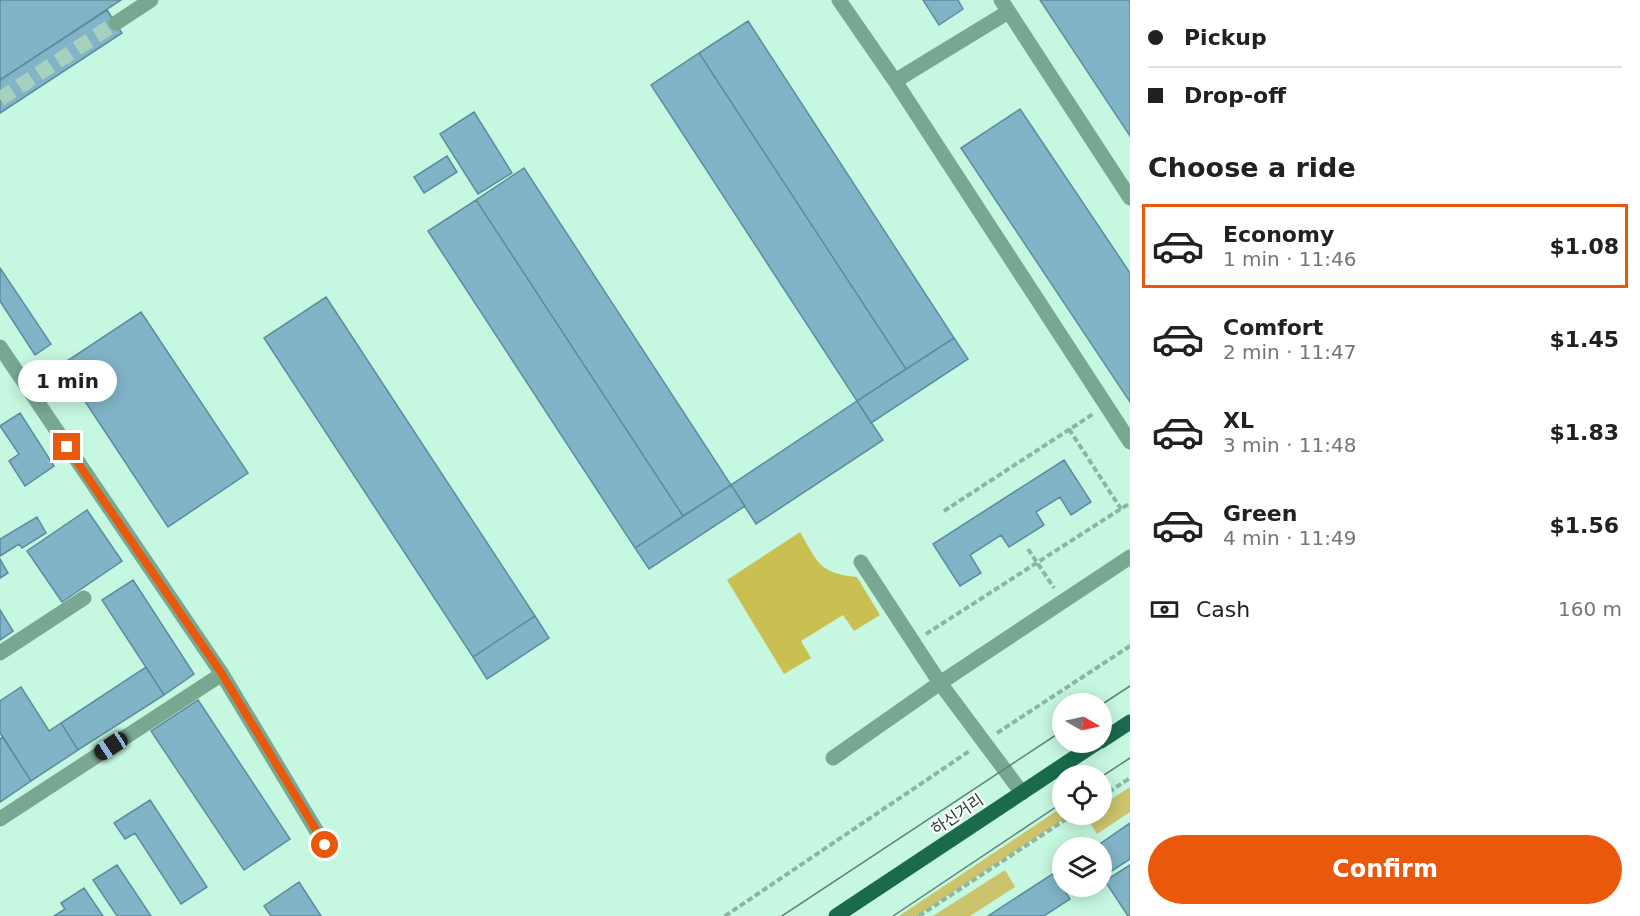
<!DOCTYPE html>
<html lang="en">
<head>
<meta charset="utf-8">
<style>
	:root { --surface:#fff; --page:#f6f6f6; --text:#202124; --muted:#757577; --line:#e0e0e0; --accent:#ea580c }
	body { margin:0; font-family:"DejaVu Sans","Noto Sans KR",sans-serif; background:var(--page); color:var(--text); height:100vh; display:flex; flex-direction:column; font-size:22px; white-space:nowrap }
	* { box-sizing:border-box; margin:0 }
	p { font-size:20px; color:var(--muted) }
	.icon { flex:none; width:33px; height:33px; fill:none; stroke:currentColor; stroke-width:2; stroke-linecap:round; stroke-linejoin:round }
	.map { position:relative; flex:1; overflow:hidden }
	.side { display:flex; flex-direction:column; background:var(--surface); width:510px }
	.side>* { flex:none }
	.top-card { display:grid; align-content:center; height:132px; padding:0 18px; background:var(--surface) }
	.needle { width:39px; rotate:99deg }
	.fabs { position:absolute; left:1052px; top:693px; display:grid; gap:12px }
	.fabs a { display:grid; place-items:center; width:60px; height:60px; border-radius:50%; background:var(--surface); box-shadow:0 3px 15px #0003; font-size:30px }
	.end { position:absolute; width:27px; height:27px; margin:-14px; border:8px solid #ea580c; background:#fff; box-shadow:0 0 0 3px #fff }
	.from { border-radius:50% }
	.bubble { position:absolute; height:42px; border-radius:21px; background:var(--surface); box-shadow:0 3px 15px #0003; font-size:20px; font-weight:700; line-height:42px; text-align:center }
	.car { position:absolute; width:18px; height:36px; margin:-18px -9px; border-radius:8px; box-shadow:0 0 4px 2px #0007; background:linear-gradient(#222 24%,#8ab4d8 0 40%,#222 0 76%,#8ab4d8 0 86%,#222 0) }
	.top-card b { display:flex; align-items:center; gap:21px; height:57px; font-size:22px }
	.top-card b+b { border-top:2px solid var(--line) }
	.top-card i { width:15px; height:15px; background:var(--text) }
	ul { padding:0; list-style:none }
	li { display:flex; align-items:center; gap:18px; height:84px; margin:0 12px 9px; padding:0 6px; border:3px solid transparent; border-radius:0px }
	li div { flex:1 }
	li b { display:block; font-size:22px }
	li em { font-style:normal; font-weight:700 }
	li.current { border-color:var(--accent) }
	li>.icon { width:54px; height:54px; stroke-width:1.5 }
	h2 { padding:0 18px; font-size:27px; line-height:72px }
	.pay { display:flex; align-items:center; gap:15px; height:66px; padding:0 18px; font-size:22px }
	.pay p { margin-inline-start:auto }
	.cta { display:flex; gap:12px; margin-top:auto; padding:12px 18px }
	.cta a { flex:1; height:69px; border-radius:36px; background:var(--accent); color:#fff; font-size:24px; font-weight:700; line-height:69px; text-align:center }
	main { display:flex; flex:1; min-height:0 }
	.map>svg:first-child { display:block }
	.green { fill:#cbc46d }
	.forest { fill:#cac051 }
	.building { fill:#82b4c7; stroke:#5c8c9f; stroke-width:1.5 }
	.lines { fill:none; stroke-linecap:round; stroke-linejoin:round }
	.minor-tunnel { stroke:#a6d1bd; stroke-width:15; stroke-dasharray:15 8; stroke-linecap:butt }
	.path { stroke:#8eb5a3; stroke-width:4; stroke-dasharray:6 3; stroke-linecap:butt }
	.minor { stroke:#79a892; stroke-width:15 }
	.major { stroke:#1a6b4e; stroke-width:15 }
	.tram { stroke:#648374; stroke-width:1.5 }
	.route { stroke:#ea580c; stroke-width:8 }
	.labels { text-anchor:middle; stroke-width:4.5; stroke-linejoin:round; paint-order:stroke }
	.street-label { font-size:16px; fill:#263930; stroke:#fff }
</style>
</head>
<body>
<main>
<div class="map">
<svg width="1130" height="916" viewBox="0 0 1130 916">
	<rect width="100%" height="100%" fill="#c6f7e0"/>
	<!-- green -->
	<path class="green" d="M 1130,787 L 1130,812 L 1097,834 L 1086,816 L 1101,814 L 1101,806 Z
		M 1058,810 L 1064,819 L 917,916 L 899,916 Z
		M 1005,870 L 1015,887 L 970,916 L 933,916 Z"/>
	<!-- forest -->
	<path class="forest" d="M 800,532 C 818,563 819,573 857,577 L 880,615 L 854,631 L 843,615 L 801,641 L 811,658 L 784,674 L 727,580 Z"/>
	<!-- building -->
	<path class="building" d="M 0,0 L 121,0 L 0,80 Z
		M 923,0 L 958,0 L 963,9 L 939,25 Z
		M 1040,0 L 1130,0 L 1130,136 Z
		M 107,10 L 122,33 L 0,113 L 0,80 Z
		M 748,21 L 954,338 L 906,369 L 699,53 Z
		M 699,53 L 906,369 L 857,401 L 651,85 Z
		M 1020,109 L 1130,273 L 1130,402 L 961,148 Z
		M 474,112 L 512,173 L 478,194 L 440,134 Z
		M 447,156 L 457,172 L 424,193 L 414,177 Z
		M 524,168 L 731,485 L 683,516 L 476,200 Z
		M 476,200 L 683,516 L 635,548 L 428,231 Z
		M 0,268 L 51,344 L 35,355 L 0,301 Z
		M 326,297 L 535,616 L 473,657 L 264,338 Z
		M 141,312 L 248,473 L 168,527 L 61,365 Z
		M 954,338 L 968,359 L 871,423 L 857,401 Z
		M 857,401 L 883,440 L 756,524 L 731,485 Z
		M 20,413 L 54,466 L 25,486 L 9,461 L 19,454 L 0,426 Z
		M 1064,460 L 1091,502 L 1071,515 L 1060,497 L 1036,512 L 1044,525 L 1009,547 L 1001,535 L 970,555 L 981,573 L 960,586 L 933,544 Z
		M 731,485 L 745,506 L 649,569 L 635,548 Z
		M 87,510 L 122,561 L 62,602 L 27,551 Z
		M 37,517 L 46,533 L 22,548 L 19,544 L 0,556 L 0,539 Z
		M 0,559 L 8,573 L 0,578 Z
		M 133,580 L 194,674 L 164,695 L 102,600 Z
		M 0,610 L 13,631 L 0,640 Z
		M 535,616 L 549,638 L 487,679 L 473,657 Z
		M 146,667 L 164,695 L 78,750 L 61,723 Z
		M 21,687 L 49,731 L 61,723 L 78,750 L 31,781 L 0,733 L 0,701 Z
		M 198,700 L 290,839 L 244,870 L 151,731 Z
		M 3,737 L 31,781 L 0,802 L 0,739 Z
		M 150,800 L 207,887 L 181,904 L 135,833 L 125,839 L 114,823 Z
		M 1130,823 L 1130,859 L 1107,874 L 1101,865 L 1101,848 L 1094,848 Z
		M 117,865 L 151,916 L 117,916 L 93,880 Z
		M 1130,865 L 1130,916 L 1128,916 L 1105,881 Z
		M 1054,873 L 1070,899 L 1044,916 L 988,916 Z
		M 299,882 L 321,916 L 271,916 L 264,906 Z
		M 84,888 L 103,916 L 54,916 L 65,909 L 61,903 Z"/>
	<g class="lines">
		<!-- minor-tunnel -->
		<path class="minor-tunnel" d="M 0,99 L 116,23"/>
		<!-- path -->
		<path class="path" d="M 1069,429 L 1121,509
			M 944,511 L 1093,414
			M 1028,549 L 1054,588
			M 926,634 L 1130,503
			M 997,733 L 1130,646
			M 1101,797 L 1130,778
			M 725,916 L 971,750
			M 919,916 L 1074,814"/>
		<!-- minor -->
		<path class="minor" d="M 839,0 L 895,81 L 1130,442
			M 1001,0 L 1130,198
			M 116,23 L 151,0
			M 895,81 L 1008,12
			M 0,347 L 222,674 L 325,845
			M 861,562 L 940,683 L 1022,793
			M 0,653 L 84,598
			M 833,758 L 940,683 L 1130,557
			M 0,819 L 222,674"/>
		<!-- major -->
		<path class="major" d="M 1101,741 L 1130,722
			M 836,916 L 1098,742"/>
		<!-- tram -->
		<path class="tram" d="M 1101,705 L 1130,686
			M 1101,777 L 1130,758
			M 782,916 L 1062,731
			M 893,916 L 1062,803"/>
	</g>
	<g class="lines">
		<!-- route -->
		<path class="route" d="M 67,447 L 222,674 L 325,845"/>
	</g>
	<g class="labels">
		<!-- street labels -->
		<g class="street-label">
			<text transform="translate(957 814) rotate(-34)" y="6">하신거리</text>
		</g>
	</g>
</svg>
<div class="fabs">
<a><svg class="needle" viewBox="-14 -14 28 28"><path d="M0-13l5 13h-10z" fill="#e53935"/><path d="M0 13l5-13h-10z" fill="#757577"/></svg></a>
<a><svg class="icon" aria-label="locate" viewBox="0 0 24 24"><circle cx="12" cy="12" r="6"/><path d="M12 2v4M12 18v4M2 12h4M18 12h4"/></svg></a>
<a><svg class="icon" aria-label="layers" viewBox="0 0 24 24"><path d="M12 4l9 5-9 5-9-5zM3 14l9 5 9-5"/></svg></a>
</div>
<i class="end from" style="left:325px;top:845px"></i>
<i class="end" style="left:67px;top:447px"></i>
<div class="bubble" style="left:18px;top:360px;width:99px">1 min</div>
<i class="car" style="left:111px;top:746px;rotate:237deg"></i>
</div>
<section class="side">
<div class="top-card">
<b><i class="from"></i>Pickup</b>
<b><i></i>Drop-off</b>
</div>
<h2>Choose a ride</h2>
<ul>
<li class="current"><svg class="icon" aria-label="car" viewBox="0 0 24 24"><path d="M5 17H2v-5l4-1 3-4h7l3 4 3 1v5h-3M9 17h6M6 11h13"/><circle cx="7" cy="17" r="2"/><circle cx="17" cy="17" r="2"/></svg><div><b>Economy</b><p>1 min · 11:46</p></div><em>$1.08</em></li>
<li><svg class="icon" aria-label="car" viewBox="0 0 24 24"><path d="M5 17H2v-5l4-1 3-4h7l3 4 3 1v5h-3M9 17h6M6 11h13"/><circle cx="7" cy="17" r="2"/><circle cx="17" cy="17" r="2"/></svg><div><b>Comfort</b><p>2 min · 11:47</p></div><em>$1.45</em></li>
<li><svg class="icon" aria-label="car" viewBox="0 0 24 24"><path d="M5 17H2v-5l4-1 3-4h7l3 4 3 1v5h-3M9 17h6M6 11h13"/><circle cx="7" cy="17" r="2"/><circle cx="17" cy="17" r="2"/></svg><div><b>XL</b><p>3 min · 11:48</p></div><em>$1.83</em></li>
<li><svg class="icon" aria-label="car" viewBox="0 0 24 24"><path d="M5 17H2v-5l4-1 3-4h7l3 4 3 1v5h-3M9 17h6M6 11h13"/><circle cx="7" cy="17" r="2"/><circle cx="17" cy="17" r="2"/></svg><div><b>Green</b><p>4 min · 11:49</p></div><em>$1.56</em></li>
</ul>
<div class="pay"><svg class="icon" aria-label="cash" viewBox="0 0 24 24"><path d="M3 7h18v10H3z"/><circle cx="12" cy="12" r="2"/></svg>Cash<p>160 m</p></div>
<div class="cta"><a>Confirm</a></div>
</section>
</main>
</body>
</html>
